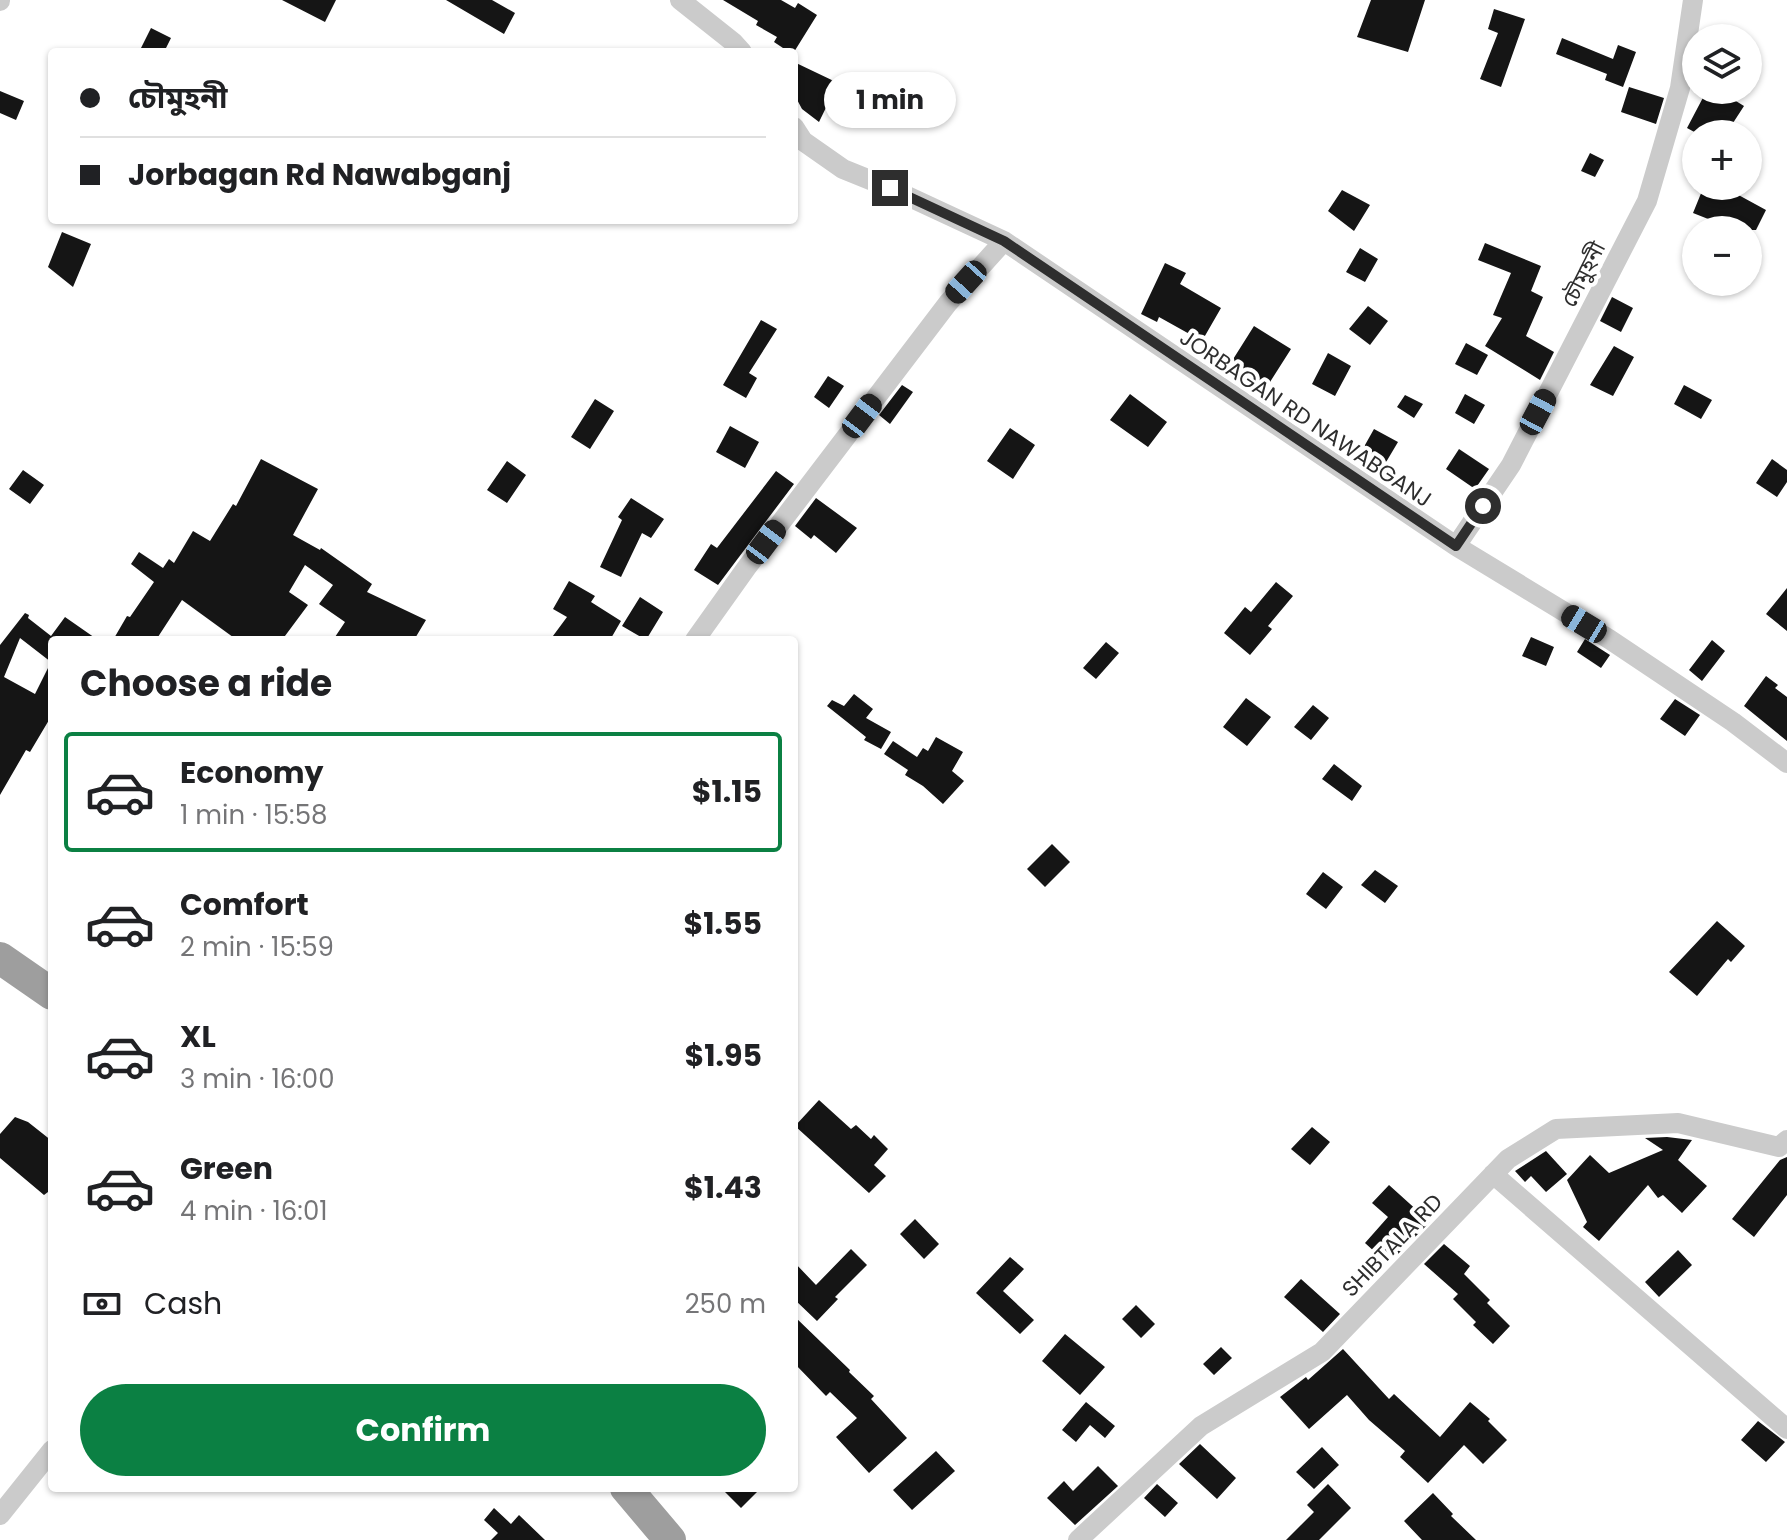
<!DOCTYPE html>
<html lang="en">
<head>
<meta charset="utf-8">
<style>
	:root { --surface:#fff; --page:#f6f6f6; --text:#202124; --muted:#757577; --line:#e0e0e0; --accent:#0b8043 }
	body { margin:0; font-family:Poppins,"Noto Sans Bengali",sans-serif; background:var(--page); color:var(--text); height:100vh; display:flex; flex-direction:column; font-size:30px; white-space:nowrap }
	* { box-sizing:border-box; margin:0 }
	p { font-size:26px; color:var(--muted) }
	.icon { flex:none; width:44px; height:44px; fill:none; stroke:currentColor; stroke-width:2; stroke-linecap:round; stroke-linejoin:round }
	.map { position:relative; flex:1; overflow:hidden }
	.side { position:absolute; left:48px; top:636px; width:750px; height:856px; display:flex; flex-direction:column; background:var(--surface); border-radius:8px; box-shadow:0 2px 6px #0004 }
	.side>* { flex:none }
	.guide { position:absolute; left:48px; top:48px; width:750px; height:176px; border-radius:8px; box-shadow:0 2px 6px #0004; display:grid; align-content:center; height:176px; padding:0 32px; background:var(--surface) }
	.controls { position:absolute; left:1682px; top:24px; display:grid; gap:16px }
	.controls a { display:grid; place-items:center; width:80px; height:80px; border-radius:50%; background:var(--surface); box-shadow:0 2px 6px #0004; font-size:40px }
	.end { position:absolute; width:36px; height:36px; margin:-18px; border:10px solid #2e2e2e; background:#fff; box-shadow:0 0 0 4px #fff }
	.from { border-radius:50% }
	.bubble { position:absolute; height:56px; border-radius:28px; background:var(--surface); box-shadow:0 2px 6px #0004; font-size:26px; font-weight:700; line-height:56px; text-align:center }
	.car { position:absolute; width:24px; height:48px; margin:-24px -12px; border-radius:10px; box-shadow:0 0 6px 2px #0007; background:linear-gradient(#222 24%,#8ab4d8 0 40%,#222 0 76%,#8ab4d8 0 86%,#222 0) }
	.guide b { display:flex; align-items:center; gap:28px; height:76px; font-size:30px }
	.guide b+b { border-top:2px solid var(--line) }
	.guide i { width:20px; height:20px; background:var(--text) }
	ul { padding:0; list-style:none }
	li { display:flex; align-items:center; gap:24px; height:120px; margin:0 16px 12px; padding:0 16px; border:4px solid transparent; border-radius:8px }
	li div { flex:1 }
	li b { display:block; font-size:30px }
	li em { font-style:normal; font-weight:700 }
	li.current { border-color:var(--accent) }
	li>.icon { width:72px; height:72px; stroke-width:1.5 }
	h2 { padding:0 32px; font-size:36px; line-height:96px }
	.pay { display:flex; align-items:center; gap:20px; height:88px; padding:0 32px; font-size:30px }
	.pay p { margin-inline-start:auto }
	.action { display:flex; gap:16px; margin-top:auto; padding:16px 32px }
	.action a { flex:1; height:92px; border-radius:48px; background:var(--accent); color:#fff; font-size:32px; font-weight:700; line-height:92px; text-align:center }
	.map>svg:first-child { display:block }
	.building { fill:#151515; fill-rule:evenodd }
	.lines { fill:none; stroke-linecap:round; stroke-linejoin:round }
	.minor { stroke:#cbcbcb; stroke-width:20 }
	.trunk { stroke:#9e9e9e; stroke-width:32 }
	.route { stroke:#2e2e2e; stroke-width:10 }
	.labels { text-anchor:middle; stroke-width:8; stroke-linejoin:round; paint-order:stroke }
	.street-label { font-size:22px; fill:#2e2e2e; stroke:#fff }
</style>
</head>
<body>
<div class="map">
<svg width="1787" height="1540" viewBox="0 0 1787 1540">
	<rect width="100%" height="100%" fill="#fff"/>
	<!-- building -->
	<path class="building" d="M 282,0 L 336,0 L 325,22 Z
		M 446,0 L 492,0 L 515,13 L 504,34 Z
		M 723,0 L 781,0 L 795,8 L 798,3 L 817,15 L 794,52 L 789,52 L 774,42 L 777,37 L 756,25 L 758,21 Z
		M 1371,0 L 1425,0 L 1408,52 L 1357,37 Z
		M 1494,9 L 1525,19 L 1501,87 L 1480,79 L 1498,33 L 1488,29 Z
		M 151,28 L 171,38 L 164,52 L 139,52 Z
		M 1562,38 L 1613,59 L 1618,45 L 1636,52 L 1623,87 L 1605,80 L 1607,74 L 1556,54 Z
		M 794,62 L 838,83 L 819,122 L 802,109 L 794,94 Z
		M 1629,87 L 1664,98 L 1656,124 L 1621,112 Z
		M 1707,90 L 1718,90 L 1744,106 L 1733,123 L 1730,121 L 1723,134 L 1698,134 L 1687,128 Z
		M 0,91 L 24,101 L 16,120 L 0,113 Z
		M 1590,153 L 1604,160 L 1595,177 L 1581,171 Z
		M 1704,186 L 1722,186 L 1766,210 L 1756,230 L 1736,230 L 1693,213 Z
		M 1342,190 L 1370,205 L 1354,231 L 1328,211 Z
		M 62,232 L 91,244 L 73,287 L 48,267 Z
		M 1485,243 L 1541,266 L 1531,291 L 1543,297 L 1526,336 L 1554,352 L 1540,380 L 1485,346 L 1502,318 L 1493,315 L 1511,273 L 1478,260 Z
		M 1360,248 L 1378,259 L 1365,282 L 1346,272 Z
		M 1165,263 L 1186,273 L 1180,284 L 1221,308 L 1202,341 L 1159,317 L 1157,322 L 1141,314 Z
		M 1612,297 L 1633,308 L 1621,332 L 1600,321 Z
		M 1368,306 L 1388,321 L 1370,345 L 1349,329 Z
		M 761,320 L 777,329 L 749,373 L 757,378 L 746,398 L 723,385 Z
		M 1254,326 L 1291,349 L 1265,390 L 1245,377 L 1242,382 L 1225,372 Z
		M 1466,343 L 1488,355 L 1477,375 L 1455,364 Z
		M 1614,346 L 1634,357 L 1613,396 L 1590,385 Z
		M 1328,353 L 1351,366 L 1335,396 L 1312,384 Z
		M 828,376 L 844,386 L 829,408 L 814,397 Z
		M 902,385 L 913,392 L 890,424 L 879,415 Z
		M 1684,385 L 1712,400 L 1701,419 L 1674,404 Z
		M 1130,394 L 1167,422 L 1148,447 L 1110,420 Z
		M 1465,394 L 1485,405 L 1474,424 L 1455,413 Z
		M 1405,395 L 1423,404 L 1414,418 L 1397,407 Z
		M 595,399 L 614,411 L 590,449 L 571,437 Z
		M 730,426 L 759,442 L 745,468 L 716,452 Z
		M 1010,428 L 1035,445 L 1013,479 L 987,461 Z
		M 1374,429 L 1398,442 L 1379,474 L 1356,461 Z
		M 1459,449 L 1489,469 L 1475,489 L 1446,469 Z
		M 261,459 L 318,489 L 293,535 L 320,550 L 321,548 L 372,584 L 367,592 L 426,620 L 414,640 L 333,640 L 345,622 L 319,604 L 333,585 L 305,565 L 289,592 L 308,605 L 282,640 L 237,640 L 182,600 L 156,640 L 113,640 L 127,616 L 130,617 L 154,582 L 131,564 L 139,552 L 163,568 L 169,559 L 174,563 L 193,531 L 210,541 L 233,504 L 236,506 Z
		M 1772,459 L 1787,470 L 1787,482 L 1777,497 L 1756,483 Z
		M 507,461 L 526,475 L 507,503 L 487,490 Z
		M 23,470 L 44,485 L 30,504 L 9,489 Z
		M 776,471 L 794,484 L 718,585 L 694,570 L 711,544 L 717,548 Z
		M 631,498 L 664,519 L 651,538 L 642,533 L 621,577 L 600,567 L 622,520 L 618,517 Z
		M 816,498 L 857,528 L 836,553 L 814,535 L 811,539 L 795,526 Z
		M 569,581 L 595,596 L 591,602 L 621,621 L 610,640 L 550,640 L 567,617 L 553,609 Z
		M 1276,582 L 1293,596 L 1268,626 L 1272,629 L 1250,655 L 1224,633 L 1245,607 L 1251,612 Z
		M 1787,588 L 1787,631 L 1766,614 Z
		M 640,597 L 663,612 L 646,640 L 622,626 Z
		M 25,613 L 29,615 L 28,618 L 51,636 L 65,617 L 98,640 L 52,640 L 52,715 L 30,752 L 26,750 L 0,795 L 0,645 ZM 20,638 L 51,662 L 35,694 L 4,677 Z
		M 1531,637 L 1554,647 L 1546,666 L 1522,656 Z
		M 1585,639 L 1610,655 L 1601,668 L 1577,652 Z
		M 1712,640 L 1725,651 L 1702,681 L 1689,670 Z
		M 1106,642 L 1119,653 L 1096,679 L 1083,668 Z
		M 1766,676 L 1778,685 L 1775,688 L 1787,697 L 1787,741 L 1744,706 Z
		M 854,694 L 873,709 L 866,718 L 891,732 L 881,749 L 864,740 L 866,737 L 827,706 L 832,700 L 844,706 Z
		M 1246,698 L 1271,717 L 1247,746 L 1223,727 Z
		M 1675,699 L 1700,715 L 1685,736 L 1660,719 Z
		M 1313,705 L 1329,718 L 1311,740 L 1294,727 Z
		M 936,737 L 963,752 L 952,771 L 964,781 L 943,804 L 923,786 L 905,775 L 908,770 L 884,754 L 893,741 L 917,757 L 923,748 L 928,751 Z
		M 1334,764 L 1362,786 L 1352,801 L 1322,779 Z
		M 1052,844 L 1070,862 L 1045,887 L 1027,869 Z
		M 1375,870 L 1398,886 L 1385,903 L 1361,885 Z
		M 1323,872 L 1343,887 L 1326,909 L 1306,894 Z
		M 1717,921 L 1745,946 L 1731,962 L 1728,959 L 1697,996 L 1669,972 Z
		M 819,1100 L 851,1129 L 856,1125 L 871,1139 L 874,1135 L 888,1149 L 874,1165 L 886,1176 L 869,1193 L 795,1126 Z
		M 15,1117 L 28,1122 L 52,1141 L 52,1189 L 44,1195 L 0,1158 L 0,1134 Z
		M 1312,1127 L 1330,1142 L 1310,1165 L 1291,1149 Z
		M 1667,1137 L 1692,1140 L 1678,1160 L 1707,1186 L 1682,1213 L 1663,1195 L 1658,1198 L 1648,1185 L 1599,1241 L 1583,1227 L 1587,1222 L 1567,1180 L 1590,1155 L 1609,1173 L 1663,1150 L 1645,1138 Z
		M 1546,1151 L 1567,1174 L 1546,1192 L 1531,1176 L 1525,1182 L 1515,1171 Z
		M 1787,1157 L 1787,1195 L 1754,1237 L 1732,1219 L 1780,1160 Z
		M 1389,1185 L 1430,1222 L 1388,1264 L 1365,1243 L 1388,1217 L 1372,1203 Z
		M 915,1219 L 939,1244 L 924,1259 L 900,1234 Z
		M 1444,1244 L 1470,1266 L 1464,1274 L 1490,1300 L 1487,1303 L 1510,1326 L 1493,1344 L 1473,1325 L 1476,1322 L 1453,1299 L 1458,1294 L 1424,1264 Z
		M 851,1249 L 867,1265 L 835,1297 L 838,1299 L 817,1321 L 794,1299 L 794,1262 L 816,1285 Z
		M 1678,1250 L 1692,1265 L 1659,1297 L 1645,1282 Z
		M 1010,1257 L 1024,1269 L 1003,1291 L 1034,1320 L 1020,1334 L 976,1293 Z
		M 1301,1279 L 1340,1314 L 1323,1332 L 1284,1297 Z
		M 1136,1305 L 1155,1324 L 1141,1338 L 1122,1319 Z
		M 794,1316 L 850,1370 L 849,1372 L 874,1396 L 871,1399 L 907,1438 L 869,1473 L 836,1437 L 857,1418 L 830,1392 L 826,1396 L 794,1363 Z
		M 1065,1334 L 1105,1367 L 1080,1395 L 1042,1361 Z
		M 1221,1347 L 1232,1358 L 1214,1375 L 1203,1364 Z
		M 1343,1349 L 1389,1399 L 1394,1394 L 1440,1437 L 1470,1402 L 1490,1419 L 1488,1421 L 1507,1440 L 1483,1464 L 1464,1445 L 1428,1483 L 1400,1457 L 1405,1451 L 1369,1420 L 1347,1395 L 1309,1429 L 1280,1397 L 1306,1377 L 1308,1380 Z
		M 1086,1402 L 1115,1426 L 1105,1438 L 1090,1425 L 1076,1442 L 1062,1430 Z
		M 1758,1421 L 1785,1442 L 1766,1462 L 1741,1440 Z
		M 1200,1444 L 1236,1478 L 1217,1499 L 1179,1464 Z
		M 1322,1447 L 1339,1465 L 1314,1489 L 1296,1472 Z
		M 936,1451 L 955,1471 L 912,1510 L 893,1490 Z
		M 1098,1466 L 1118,1486 L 1075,1525 L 1047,1498 L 1064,1481 L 1073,1491 Z
		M 1157,1484 L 1178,1503 L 1165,1517 L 1144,1498 Z
		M 1328,1484 L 1351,1508 L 1319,1540 L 1286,1540 L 1314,1512 L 1307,1505 Z
		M 721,1488 L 761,1488 L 741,1508 Z
		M 1433,1493 L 1453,1514 L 1451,1516 L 1476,1540 L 1422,1540 L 1404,1521 Z
		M 494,1508 L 511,1524 L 519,1515 L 545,1540 L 491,1540 L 498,1533 L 484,1520 Z"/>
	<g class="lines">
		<!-- minor -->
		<path class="minor" d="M 680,0 L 733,42 L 742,52
			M 0,1 L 0,0
			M 794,127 L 803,141 L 843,169 L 890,188 L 1004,241 L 1456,546 L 1609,639 L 1733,722 L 1787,763
			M 1456,546 L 1511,465 L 1647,201 L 1680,88 L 1693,0
			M 695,640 L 747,567 L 948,303 L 1004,241
			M 1493,1174 L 1787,1429
			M 0,1515 L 52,1450
			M 1078,1540 L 1201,1426 L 1322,1352 L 1508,1159 L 1556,1129 L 1678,1123 L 1779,1147 L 1787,1140"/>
		<!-- trunk -->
		<path class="trunk" d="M 0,958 L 52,994
			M 626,1488 L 670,1540"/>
	</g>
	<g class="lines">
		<!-- route -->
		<path class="route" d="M 890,188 L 1004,241 L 1456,546 L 1483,506"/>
	</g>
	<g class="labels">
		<!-- street labels -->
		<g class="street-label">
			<text transform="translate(1583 274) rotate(-63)" y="8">চৌমুহনী</text>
			<text transform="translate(1306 418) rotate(34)" y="8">JORBAGAN RD NAWABGANJ</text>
			<text transform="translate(1392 1245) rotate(-46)" y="8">SHIBTALA RD</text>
		</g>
	</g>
</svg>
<div class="controls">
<a><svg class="icon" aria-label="layers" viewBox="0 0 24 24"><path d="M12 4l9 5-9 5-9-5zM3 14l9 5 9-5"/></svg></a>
<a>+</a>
<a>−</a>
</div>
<i class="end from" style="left:1483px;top:506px"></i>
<i class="end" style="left:890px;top:188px"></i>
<div class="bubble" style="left:824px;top:72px;width:132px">1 min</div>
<i class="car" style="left:966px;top:282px;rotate:222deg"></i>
<i class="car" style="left:1538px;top:412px;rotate:28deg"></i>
<i class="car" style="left:862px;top:416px;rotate:37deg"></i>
<i class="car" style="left:766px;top:542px;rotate:37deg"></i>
<i class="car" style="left:1584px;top:624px;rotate:301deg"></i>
<div class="guide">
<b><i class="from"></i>চৌমুহনী</b>
<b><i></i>Jorbagan Rd Nawabganj</b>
</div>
<section class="side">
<h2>Choose a ride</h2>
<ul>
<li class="current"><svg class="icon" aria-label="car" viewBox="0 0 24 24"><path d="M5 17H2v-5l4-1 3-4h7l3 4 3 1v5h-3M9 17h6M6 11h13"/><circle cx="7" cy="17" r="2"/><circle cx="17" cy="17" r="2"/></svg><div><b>Economy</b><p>1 min · 15:58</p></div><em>$1.15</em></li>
<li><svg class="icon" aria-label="car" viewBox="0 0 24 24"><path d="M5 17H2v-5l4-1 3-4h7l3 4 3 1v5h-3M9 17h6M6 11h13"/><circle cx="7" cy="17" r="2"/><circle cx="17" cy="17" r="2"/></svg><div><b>Comfort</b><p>2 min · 15:59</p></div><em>$1.55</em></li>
<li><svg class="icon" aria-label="car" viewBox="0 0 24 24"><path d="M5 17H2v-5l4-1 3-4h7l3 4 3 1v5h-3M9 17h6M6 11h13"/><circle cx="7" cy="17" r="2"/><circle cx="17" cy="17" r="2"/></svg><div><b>XL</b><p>3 min · 16:00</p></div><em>$1.95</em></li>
<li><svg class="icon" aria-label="car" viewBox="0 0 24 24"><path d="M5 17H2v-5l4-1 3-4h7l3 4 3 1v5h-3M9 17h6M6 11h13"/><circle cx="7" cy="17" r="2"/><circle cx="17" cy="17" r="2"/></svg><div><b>Green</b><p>4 min · 16:01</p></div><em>$1.43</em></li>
</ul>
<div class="pay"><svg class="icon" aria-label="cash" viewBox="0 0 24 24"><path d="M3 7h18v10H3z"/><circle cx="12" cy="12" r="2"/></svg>Cash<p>250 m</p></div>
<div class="action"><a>Confirm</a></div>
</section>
</div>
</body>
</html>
